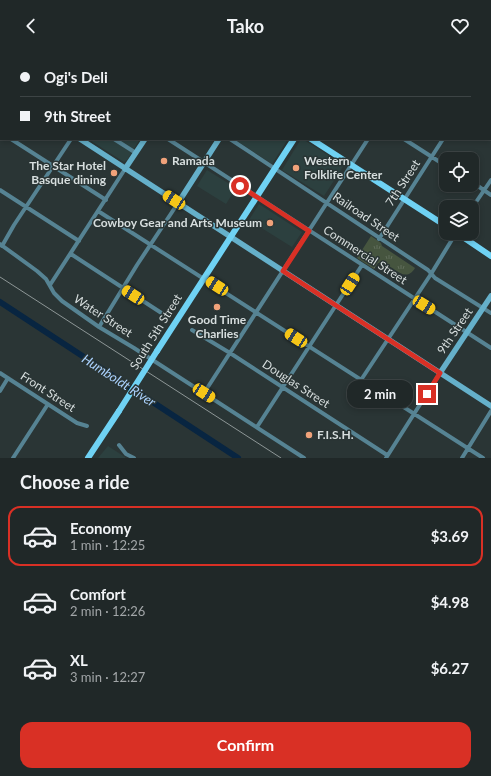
<!DOCTYPE html>
<html lang="en">
<head>
<meta charset="utf-8">
<style>
	:root { --surface:#202828; --page:#2d3434; --text:#f1f3f6; --muted:#a2a6a8; --line:#3d4445; --accent:#d93025 }
	body { margin:0; font-family:Lato,sans-serif; background:var(--page); color:var(--text); height:100vh; display:flex; flex-direction:column; font-size:15px; white-space:nowrap }
	* { box-sizing:border-box; margin:0 }
	p { font-size:13px; color:var(--muted) }
	.icon { flex:none; width:22px; height:22px; fill:none; stroke:currentColor; stroke-width:2; stroke-linecap:round; stroke-linejoin:round }
	.map { position:relative; height:406px; overflow:hidden }
	.panel { display:flex; flex-direction:column; background:var(--surface); flex:1 }
	.panel>* { flex:none }
	.banner { position:absolute; left:0px; top:0px; width:491px; height:88px; box-shadow:0 2px 6px #0003,0 0 0 1px var(--line); display:grid; align-content:center; height:88px; padding:0 20px; background:var(--surface) }
	.tools { position:absolute; left:439px; top:100px; display:grid; gap:8px }
	.tools a { display:grid; place-items:center; width:40px; height:40px; border-radius:8px; background:var(--surface); box-shadow:0 2px 6px #0003,0 0 0 1px var(--line); font-size:20px }
	.end { position:absolute; width:18px; height:18px; margin:-9px; border:5px solid #d93025; background:#fff; box-shadow:0 0 0 2px #fff }
	.from { border-radius:50% }
	.bubble { position:absolute; height:28px; border-radius:12px; background:var(--surface); box-shadow:0 2px 6px #0003,0 0 0 1px var(--line); font-size:13px; font-weight:700; line-height:28px; text-align:center }
	.car { position:absolute; width:12px; height:24px; margin:-12px -6px; border-radius:5px; box-shadow:0 0 3px 1px #0007; background:linear-gradient(#f5c518 24%,#345 0 40%,#f5c518 0 76%,#345 0 86%,#f5c518 0) }
	.banner b { display:flex; align-items:center; gap:14px; height:38px; font-size:15px }
	.banner b+b { border-top:1px solid var(--line) }
	.banner i { width:10px; height:10px; background:var(--text) }
	ul { padding:0; list-style:none }
	li { display:flex; align-items:center; gap:12px; height:60px; margin:0 8px 6px; padding:0 12px; border:2px solid transparent; border-radius:12px }
	li div { flex:1 }
	li b { display:block; font-size:15px }
	li em { font-style:normal; font-weight:700 }
	li.on { border-color:var(--accent) }
	li>.icon { width:36px; height:36px; stroke-width:1.5 }
	h2 { padding:0 20px; font-size:18px; line-height:48px }
	.primary-button { display:flex; gap:8px; margin-top:auto; padding:8px 20px }
	.primary-button a { flex:1; height:46px; border-radius:12px; background:var(--accent); color:#fff; font-size:16px; font-weight:700; line-height:46px; text-align:center }
	header { display:flex; justify-content:space-between; align-items:center; height:52px; padding:0 20px; background:var(--surface); font-size:18px; font-weight:700 }
	.map>svg:first-child { display:block }
	.built { fill:#2c403f }
	.park { fill:url(#park-tufts) }
	.lines { fill:none; stroke-linecap:round; stroke-linejoin:round }
	.river { stroke:#082541; stroke-width:6 }
	.street { stroke:#568393; stroke-width:4 }
	.secondary { stroke:#65b0ca; stroke-width:5.5 }
	.primary { stroke:#6fd2f4; stroke-width:6 }
	.rail { stroke:#8d9696; stroke-width:1 }
	.primary-bridge { stroke:#6fd2f4; stroke-width:6 }
	.route { stroke:#d93025; stroke-width:5 }
	.poi-dot { fill:#f0a27a; stroke:#2a3535; stroke-width:1.5 }
	.labels { text-anchor:middle; stroke-width:3; stroke-linejoin:round; paint-order:stroke }
	.poi-label { font-size:12px; font-weight:bold; fill:#d7dede; stroke:#2a3535; text-anchor:start }
	.street-label { font-size:12px; fill:#d7dede; stroke:#2a3535 }
	.water-label { font-size:13px; font-style:italic; fill:#aad1fd; stroke:#2a3535 }
</style>
</head>
<body>
<header><svg class="icon" aria-label="back" viewBox="0 0 24 24"><path d="M15 5l-7 7 7 7"/></svg>Tako<svg class="icon" aria-label="heart" viewBox="0 0 24 24"><path d="M12 20l-8-8c-3-5 5-10 8-4 3-6 11-1 8 4z"/></svg></header>
<div class="map">
<svg width="491" height="406" viewBox="0 0 491 406">
	<defs>
		<pattern id="park-tufts" width="24" height="20" patternUnits="userSpaceOnUse"><rect width="24" height="20" fill="#46553f"/><path d="M3 7l-1-3M5 7V3M7 7l1-3M15 17l-1-3M17 17v-4M19 17l1-3" fill="none" stroke="#606d5a"/></pattern>
	</defs>
	<rect width="100%" height="100%" fill="#2a3535"/>
	<!-- built -->
	<path class="built" d="M 88,87 L 140,87 L 127,108 L 124,110 Z
		M 234,87 L 288,87 L 272,112 Z
		M 301,87 L 304,88 L 344,113 L 324,144 L 282,118 Z
		M 207,118 L 236,136 L 226,152 L 197,134 Z
		M 259,152 L 302,180 L 292,195 L 249,168 Z
		M 108,394 L 125,405 L 125,406 L 98,406 Z"/>
	<!-- park -->
	<path class="park" d="M 371,184 L 381,191 L 382,194 L 415,216 C 404,234 392,209 378,211 L 374,217 L 357,206 Z"/>
	<g class="lines">
		<!-- river -->
		<path class="river" d="M 0,250 L 238,406"/>
		<!-- street -->
		<path class="street" d="M 33,0 L 34,1
			M 80,0 L 81,1
			M 268,0 L 270,1
			M 356,0 L 357,1
			M 364,0 L 366,1
			M 451,0 L 452,1
			M 275,1 L 276,0
			M 424,1 L 425,0
			M 490,15 L 491,13
			M 490,25 L 491,26
			M 0,80 L 1,78
			M 490,84 L 491,85
			M 11,87 L 106,148
			M 114,87 L 136,101
			M 168,87 L 491,296
			M 230,87 L 428,218 L 435,226 L 491,261
			M 404,87 L 446,114
			M 472,130 L 491,143
			M 0,138 L 79,189
			M 472,156 L 491,128
			M 98,159 L 483,406
			M 379,187 L 443,87
			M 0,192 L 37,219 L 46,227 L 54,241 L 62,249 L 99,275 L 134,296 L 304,406
			M 2,194 L 14,173 L 71,87
			M 71,202 L 163,262
			M 50,233 L 125,117
			M 99,275 L 137,213 L 178,151
			M 192,278 L 230,301 L 387,403
			M 0,321 L 77,371 L 87,374
			M 361,328 L 431,222 L 456,181
			M 0,339 L 8,326
			M 204,341 L 368,87
			M 257,375 L 362,213
			M 119,393 L 126,402 L 134,406
			M 13,406 L 48,352
			M 386,406 L 440,321
			M 462,406 L 491,359"/>
		<!-- secondary -->
		<path class="secondary" d="M 349,1 L 350,0
			M 0,15 L 1,16
			M 80,87 L 491,354
			M 125,117 L 145,87
			M 178,151 L 219,87
			M 440,321 L 491,244"/>
		<!-- primary -->
		<path class="primary" d="M 169,0 L 171,1
			M 311,87 L 446,174
			M 457,181 L 491,204
			M 157,299 L 294,87
			M 88,406 L 119,359"/>
		<!-- rail -->
		<path class="rail" d="M 0,225 L 281,406"/>
		<!-- primary-bridge -->
		<path class="primary-bridge" d="M 119,359 L 157,299"/>
	</g>
	<g class="lines">
		<!-- route -->
		<path class="route" d="M 240,134 L 309,179 L 283,219 L 440,321 L 427,342"/>
	</g>
	<!-- markers -->
	<g class="poi-dot">
		<circle cx="164" cy="109" r="4"/>
		<circle cx="296" cy="116" r="4"/>
		<circle cx="114" cy="121" r="4"/>
		<circle cx="270" cy="171" r="4"/>
		<circle cx="217" cy="255" r="4"/>
		<circle cx="309" cy="383" r="4"/>
	</g>
	<g class="labels">
		<!-- poi labels -->
		<g class="poi-label">
			<text x="172" y="113">Ramada</text>
			<text x="304" y="113">Western<tspan x="304" dy="14">Folklife Center</tspan></text>
			<text x="106" y="118" text-anchor="end">The Star Hotel<tspan x="106" dy="14">Basque dining</tspan></text>
			<text x="262" y="175" text-anchor="end">Cowboy Gear and Arts Museum</text>
			<text x="217" y="272" text-anchor="middle">Good Time<tspan x="217" dy="14">Charlies</tspan></text>
			<text x="317" y="387">F.I.S.H.</text>
		</g>
		<!-- street labels -->
		<g class="street-label">
			<text transform="translate(403 131) rotate(-57)" y="4">7th Street</text>
			<text transform="translate(366 165) rotate(34)" y="4">Railroad Street</text>
			<text transform="translate(365 203) rotate(33)" y="4">Commercial Street</text>
			<text transform="translate(103 264) rotate(33)" y="4">Water Street</text>
			<text transform="translate(455 279) rotate(-56)" y="4">9th Street</text>
			<text transform="translate(156 280) rotate(-58)" y="4">South 5th Street</text>
			<text transform="translate(296 332) rotate(33)" y="4">Douglas Street</text>
			<text transform="translate(48 340) rotate(33)" y="4">Front Street</text>
		</g>
		<!-- water labels -->
		<g class="water-label">
			<text transform="translate(119 328) rotate(33)" y="5">Humboldt River</text>
		</g>
	</g>
</svg>
<div class="tools">
<a><svg class="icon" aria-label="locate" viewBox="0 0 24 24"><circle cx="12" cy="12" r="6"/><path d="M12 2v4M12 18v4M2 12h4M18 12h4"/></svg></a>
<a><svg class="icon" aria-label="layers" viewBox="0 0 24 24"><path d="M12 4l9 5-9 5-9-5zM3 14l9 5 9-5"/></svg></a>
</div>
<i class="end from" style="left:240px;top:134px"></i>
<i class="end" style="left:427px;top:342px"></i>
<div class="bubble" style="left:347px;top:328px;width:66px">2 min</div>
<i class="car" style="left:174px;top:148px;rotate:303deg"></i>
<i class="car" style="left:350px;top:232px;rotate:33deg"></i>
<i class="car" style="left:217px;top:234px;rotate:303deg"></i>
<i class="car" style="left:133px;top:243px;rotate:303deg"></i>
<i class="car" style="left:424px;top:253px;rotate:122deg"></i>
<i class="car" style="left:296px;top:286px;rotate:303deg"></i>
<i class="car" style="left:204px;top:341px;rotate:123deg"></i>
<div class="banner">
<b><i class="from"></i>Ogi's Deli</b>
<b><i></i>9th Street</b>
</div>
</div>
<section class="panel">
<h2>Choose a ride</h2>
<ul>
<li class="on"><svg class="icon" aria-label="car" viewBox="0 0 24 24"><path d="M5 17H2v-5l4-1 3-4h7l3 4 3 1v5h-3M9 17h6M6 11h13"/><circle cx="7" cy="17" r="2"/><circle cx="17" cy="17" r="2"/></svg><div><b>Economy</b><p>1 min · 12:25</p></div><em>$3.69</em></li>
<li><svg class="icon" aria-label="car" viewBox="0 0 24 24"><path d="M5 17H2v-5l4-1 3-4h7l3 4 3 1v5h-3M9 17h6M6 11h13"/><circle cx="7" cy="17" r="2"/><circle cx="17" cy="17" r="2"/></svg><div><b>Comfort</b><p>2 min · 12:26</p></div><em>$4.98</em></li>
<li><svg class="icon" aria-label="car" viewBox="0 0 24 24"><path d="M5 17H2v-5l4-1 3-4h7l3 4 3 1v5h-3M9 17h6M6 11h13"/><circle cx="7" cy="17" r="2"/><circle cx="17" cy="17" r="2"/></svg><div><b>XL</b><p>3 min · 12:27</p></div><em>$6.27</em></li>
</ul>
<div class="primary-button"><a>Confirm</a></div>
</section>
</body>
</html>
